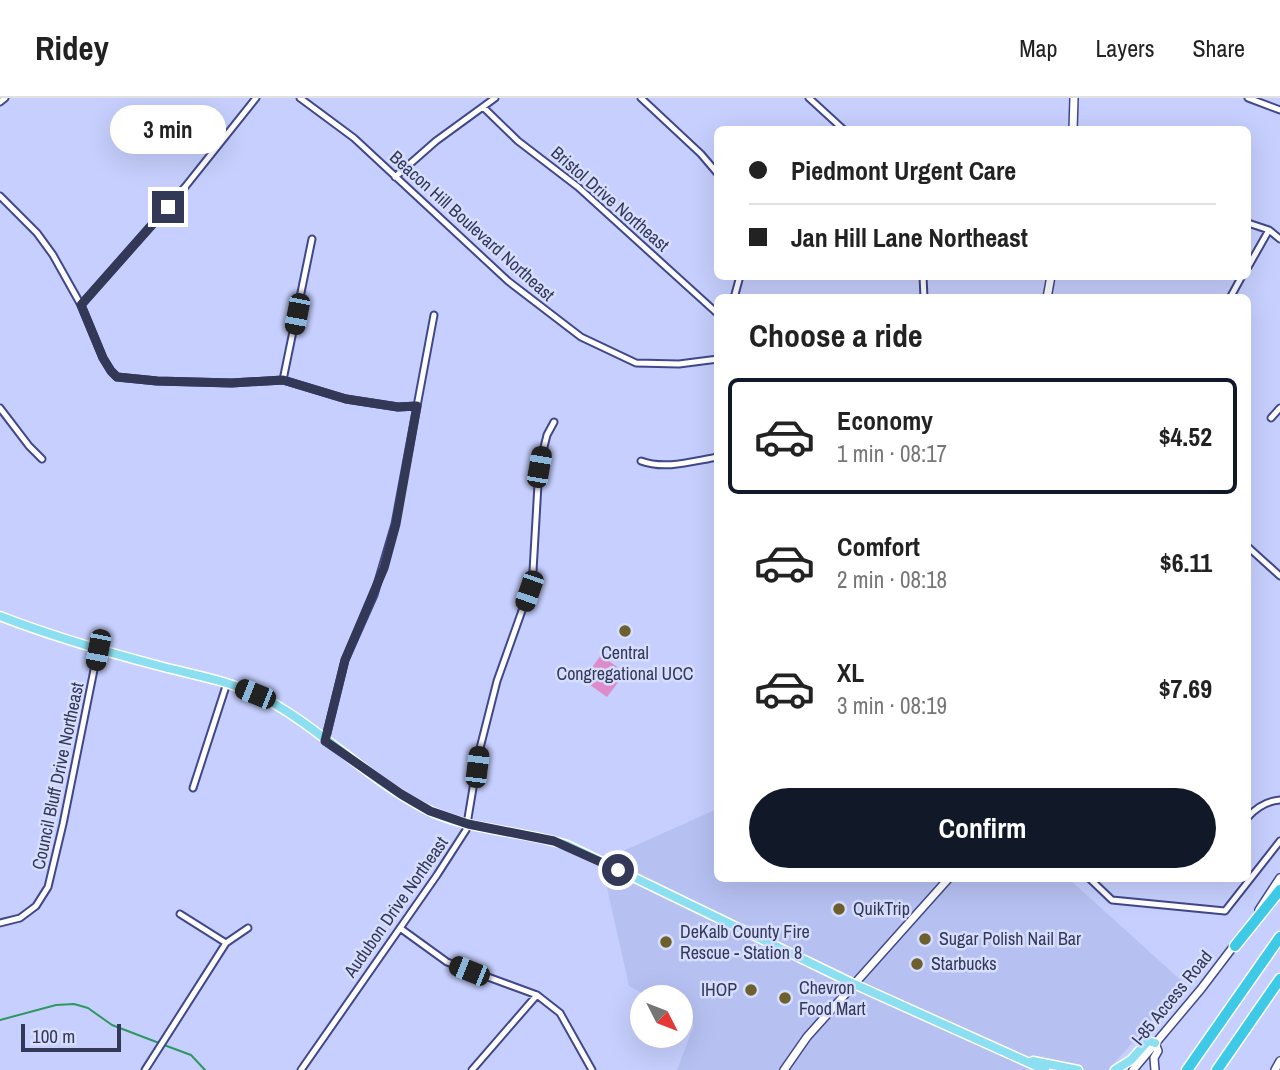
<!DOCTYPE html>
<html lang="en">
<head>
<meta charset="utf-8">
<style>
	:root { --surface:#fff; --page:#f2f2f2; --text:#222; --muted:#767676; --line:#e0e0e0; --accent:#111827 }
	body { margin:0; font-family:"Archivo Narrow",sans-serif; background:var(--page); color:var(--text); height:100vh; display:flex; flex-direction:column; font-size:26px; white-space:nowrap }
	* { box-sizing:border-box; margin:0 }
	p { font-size:23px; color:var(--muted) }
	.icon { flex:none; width:38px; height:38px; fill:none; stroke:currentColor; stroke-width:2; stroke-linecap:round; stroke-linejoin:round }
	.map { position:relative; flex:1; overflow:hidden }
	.drawer { position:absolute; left:714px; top:196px; width:537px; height:588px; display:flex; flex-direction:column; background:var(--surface); border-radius:10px; box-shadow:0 7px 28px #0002 }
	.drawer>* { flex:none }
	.guide { position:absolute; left:714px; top:28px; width:537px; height:154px; border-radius:10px; box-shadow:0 7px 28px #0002; display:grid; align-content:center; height:154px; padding:0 35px; background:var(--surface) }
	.needle { width:46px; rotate:132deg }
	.tools { position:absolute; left:630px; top:887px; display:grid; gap:14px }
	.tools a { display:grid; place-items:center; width:63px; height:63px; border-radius:50%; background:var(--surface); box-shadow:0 7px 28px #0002; font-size:35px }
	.scale { position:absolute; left:21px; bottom:18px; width:100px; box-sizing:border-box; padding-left:7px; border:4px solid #333857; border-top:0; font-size:19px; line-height:24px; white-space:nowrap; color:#333857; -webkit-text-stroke:5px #d7defd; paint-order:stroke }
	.end { position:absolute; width:32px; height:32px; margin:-16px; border:9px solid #333857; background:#fff; box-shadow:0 0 0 4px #fff }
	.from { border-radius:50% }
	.bubble { position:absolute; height:49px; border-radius:24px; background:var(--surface); box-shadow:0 7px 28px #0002; font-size:23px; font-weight:700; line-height:49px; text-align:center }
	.car { position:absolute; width:21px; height:42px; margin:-21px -10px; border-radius:9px; box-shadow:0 0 5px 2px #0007; background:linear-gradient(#222 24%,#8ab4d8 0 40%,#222 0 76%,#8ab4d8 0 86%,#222 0) }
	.guide b { display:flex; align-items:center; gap:24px; height:66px; font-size:26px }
	.guide b+b { border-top:2px solid var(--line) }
	.guide i { width:18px; height:18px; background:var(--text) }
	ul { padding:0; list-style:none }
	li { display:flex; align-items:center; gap:21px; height:116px; margin:0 14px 10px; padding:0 21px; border:4px solid transparent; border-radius:10px }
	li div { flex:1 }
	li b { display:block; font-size:26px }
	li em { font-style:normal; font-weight:700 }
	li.on { border-color:var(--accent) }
	li>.icon { width:63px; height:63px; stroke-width:1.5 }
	h2 { padding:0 35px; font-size:32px; line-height:84px }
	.primary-button { display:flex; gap:14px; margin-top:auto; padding:14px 35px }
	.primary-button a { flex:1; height:80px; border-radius:42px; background:var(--accent); color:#fff; font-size:28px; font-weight:700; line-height:80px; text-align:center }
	header { display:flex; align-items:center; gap:42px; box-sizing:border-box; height:98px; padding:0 35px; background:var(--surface); border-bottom:2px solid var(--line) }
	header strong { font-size:33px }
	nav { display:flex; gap:38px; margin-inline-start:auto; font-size:24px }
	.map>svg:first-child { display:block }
	.built { fill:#b6c1f2 }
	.green { fill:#dd8bca }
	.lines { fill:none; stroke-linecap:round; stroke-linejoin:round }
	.stream { stroke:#2f9760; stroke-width:2 }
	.minor-casing { stroke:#40488a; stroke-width:9 }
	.secondary-casing { stroke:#40488a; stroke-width:10 }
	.primary-casing { stroke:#fff; stroke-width:11 }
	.motorway-casing { stroke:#fff; stroke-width:13 }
	.minor { stroke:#fff; stroke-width:5 }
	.secondary { stroke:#fff; stroke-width:7 }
	.primary { stroke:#8bdff1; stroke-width:8 }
	.motorway { stroke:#3ec9e7; stroke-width:10 }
	.route { stroke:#333857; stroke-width:9 }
	.poi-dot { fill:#6d602d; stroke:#d7defd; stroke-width:2.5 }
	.labels { text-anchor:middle; stroke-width:5; stroke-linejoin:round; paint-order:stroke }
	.street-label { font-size:18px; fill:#333857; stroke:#d7defd }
	.poi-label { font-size:18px; fill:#333857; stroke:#d7defd; text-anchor:start }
</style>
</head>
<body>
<header>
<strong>Ridey</strong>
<nav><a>Map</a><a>Layers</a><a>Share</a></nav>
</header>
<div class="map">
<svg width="1280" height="972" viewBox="0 0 1280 972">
	<rect width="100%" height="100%" fill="#c6cffd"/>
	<!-- built -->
	<path class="built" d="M 717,711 L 718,780 L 1069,781 L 1185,886 L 1108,972 L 677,972 L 694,927 L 681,919 L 681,900 L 649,899 L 629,888 L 601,763 Z"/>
	<!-- green -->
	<path class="green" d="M 601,557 L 625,575 L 607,599 L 583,582 Z"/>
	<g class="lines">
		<!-- stream -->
		<path class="stream" d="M 0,922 L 56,907 L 74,906 L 88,910 L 112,927 L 159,945
			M 164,947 L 191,957 L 205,972"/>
		<!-- minor casing -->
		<g class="minor-casing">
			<path id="minor" d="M 300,0 L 354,40 L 508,183 L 581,239 L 636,265 L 679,266 L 718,261
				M 641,0 L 701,56 L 718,76
				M 809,0 L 844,32
				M 1248,0 L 1280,12
				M 0,4 L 5,0
				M 483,9 L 518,43 L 578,89 L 718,216
				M 395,79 L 436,43 L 495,0
				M 0,98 L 37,135 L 53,157 L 81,207 L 103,260 L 111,273 L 117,279 L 157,283 L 231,285 L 283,282 L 346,301 L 398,309 L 417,308
				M 1248,125 L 1269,132 L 1280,141
				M 1248,169 L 1269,132
				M 923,178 L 924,200
				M 734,200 L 740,178
				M 1230,200 L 1242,178
				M 81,207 L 185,89 L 256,0
				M 283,282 L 312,141
				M 0,310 L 29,348 L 42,361
				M 1271,320 L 1280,310
				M 641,363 C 665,372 693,363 718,359
				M 1248,449 L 1280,478
				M 325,643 L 345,562 L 374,497 L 395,426 L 434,217
				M 193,690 L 227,585
				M 1248,719 C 1257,709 1267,703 1280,702
				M 1089,780 L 1112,802 L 1225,813 L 1280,743
				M 180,816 L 226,845
				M 0,825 L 20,820 L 36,808 L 48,789 L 63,726 L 98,552
				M 400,830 L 447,864 L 537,897 L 560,915 L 592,972
				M 145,972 L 226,845 L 248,830
				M 301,972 L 437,777 L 466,732 L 479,654 L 497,583 L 529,493 L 533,473 L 539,369 L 547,337 L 554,324
				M 472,972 L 537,897"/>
		</g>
		<!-- secondary casing -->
		<g class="secondary-casing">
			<path id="secondary" d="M 1073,32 L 1074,0
				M 1047,200 L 1051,178
				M 1259,812 L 1280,780
				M 784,972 L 807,939 L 949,780
				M 1133,972 L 1201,891 L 1236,845
				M 1155,972 L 1154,960 L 1158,953 L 1155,945
				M 1275,972 L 1280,963"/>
		</g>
		<!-- primary casing -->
		<g class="primary-casing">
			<path id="primary" d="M 0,518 C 51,538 103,553 156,567 C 189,576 222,581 253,595 C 313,622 364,679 424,710 C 468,733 520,732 567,747 L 854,886 L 1045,972
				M 1033,963 L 1078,972
				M 1115,972 L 1131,962 L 1148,943 L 1155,945"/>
		</g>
		<!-- motorway casing -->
		<g class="motorway-casing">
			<path id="motorway" d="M 1235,848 L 1280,792
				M 1187,972 L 1280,839
				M 1217,972 L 1280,881"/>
		</g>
		<!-- minor -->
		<use href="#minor" class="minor"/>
		<!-- secondary -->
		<use href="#secondary" class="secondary"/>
		<!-- primary -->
		<use href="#primary" class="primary"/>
		<!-- motorway -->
		<use href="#motorway" class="motorway"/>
	</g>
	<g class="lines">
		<!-- route -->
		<path class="route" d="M 168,109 L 81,207 L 103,260 L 111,273 L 117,279 L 157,283 L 232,285 L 283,282 L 346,301 L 398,309 L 417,308 L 396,426 L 384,470 L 345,562 L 325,643 L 401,696 L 430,713 L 468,726 L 554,743 L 618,772"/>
	</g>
	<!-- markers -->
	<g class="poi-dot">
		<circle cx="625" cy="533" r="7"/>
		<circle cx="839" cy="811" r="7"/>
		<circle cx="925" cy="841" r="7"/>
		<circle cx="666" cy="844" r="7"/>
		<circle cx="917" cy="866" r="7"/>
		<circle cx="751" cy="892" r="7"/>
		<circle cx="785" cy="900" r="7"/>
	</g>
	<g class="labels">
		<!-- street labels -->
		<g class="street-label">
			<text transform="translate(610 101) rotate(41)" y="6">Bristol Drive Northeast</text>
			<text transform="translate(472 128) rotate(42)" y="6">Beacon Hill Boulevard Northeast</text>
			<text transform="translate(58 678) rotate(-78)" y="6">Council Bluff Drive Northeast</text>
			<text transform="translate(396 809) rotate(-55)" y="6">Audubon Drive Northeast</text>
			<text transform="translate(1172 900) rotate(-51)" y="6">I-85 Access Road</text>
		</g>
		<!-- poi labels -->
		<g class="poi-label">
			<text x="625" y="561" text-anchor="middle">Central<tspan x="625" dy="21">Congregational UCC</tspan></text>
			<text x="853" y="817">QuikTrip</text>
			<text x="680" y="840">DeKalb County Fire<tspan x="680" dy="21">Rescue - Station 8</tspan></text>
			<text x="939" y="847">Sugar Polish Nail Bar</text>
			<text x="931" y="872">Starbucks</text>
			<text x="799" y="896">Chevron<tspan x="799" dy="21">Food Mart</tspan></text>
			<text x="737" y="898" text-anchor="end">IHOP</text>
		</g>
	</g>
</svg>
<div class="tools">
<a><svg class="needle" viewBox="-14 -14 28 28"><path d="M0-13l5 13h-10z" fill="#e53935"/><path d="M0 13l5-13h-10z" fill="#767676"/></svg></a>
</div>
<div class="scale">100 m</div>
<i class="end from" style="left:618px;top:772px"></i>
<i class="end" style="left:168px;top:109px"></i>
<div class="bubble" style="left:110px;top:7px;width:116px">3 min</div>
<i class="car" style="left:297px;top:216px;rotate:191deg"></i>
<i class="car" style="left:539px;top:369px;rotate:10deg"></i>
<i class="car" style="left:529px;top:493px;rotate:199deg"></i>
<i class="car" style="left:98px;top:552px;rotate:191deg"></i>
<i class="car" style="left:255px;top:596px;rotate:292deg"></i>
<i class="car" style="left:477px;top:669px;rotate:7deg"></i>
<i class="car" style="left:469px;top:873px;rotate:292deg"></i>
<div class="guide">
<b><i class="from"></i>Piedmont Urgent Care</b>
<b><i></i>Jan Hill Lane Northeast</b>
</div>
<section class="drawer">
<h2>Choose a ride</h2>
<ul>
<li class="on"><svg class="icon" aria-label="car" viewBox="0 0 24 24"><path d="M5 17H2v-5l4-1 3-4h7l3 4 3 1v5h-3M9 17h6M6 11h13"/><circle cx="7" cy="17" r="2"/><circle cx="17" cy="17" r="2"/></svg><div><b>Economy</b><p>1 min · 08:17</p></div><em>$4.52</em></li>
<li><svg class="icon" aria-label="car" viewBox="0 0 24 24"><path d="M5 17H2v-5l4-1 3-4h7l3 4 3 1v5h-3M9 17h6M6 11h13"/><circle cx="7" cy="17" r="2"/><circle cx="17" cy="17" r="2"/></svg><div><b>Comfort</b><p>2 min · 08:18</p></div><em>$6.11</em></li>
<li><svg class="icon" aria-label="car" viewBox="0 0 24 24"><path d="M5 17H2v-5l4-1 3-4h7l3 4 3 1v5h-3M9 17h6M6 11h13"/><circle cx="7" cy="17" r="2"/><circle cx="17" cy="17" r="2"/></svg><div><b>XL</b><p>3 min · 08:19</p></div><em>$7.69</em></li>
</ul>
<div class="primary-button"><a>Confirm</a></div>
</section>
</div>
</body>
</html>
